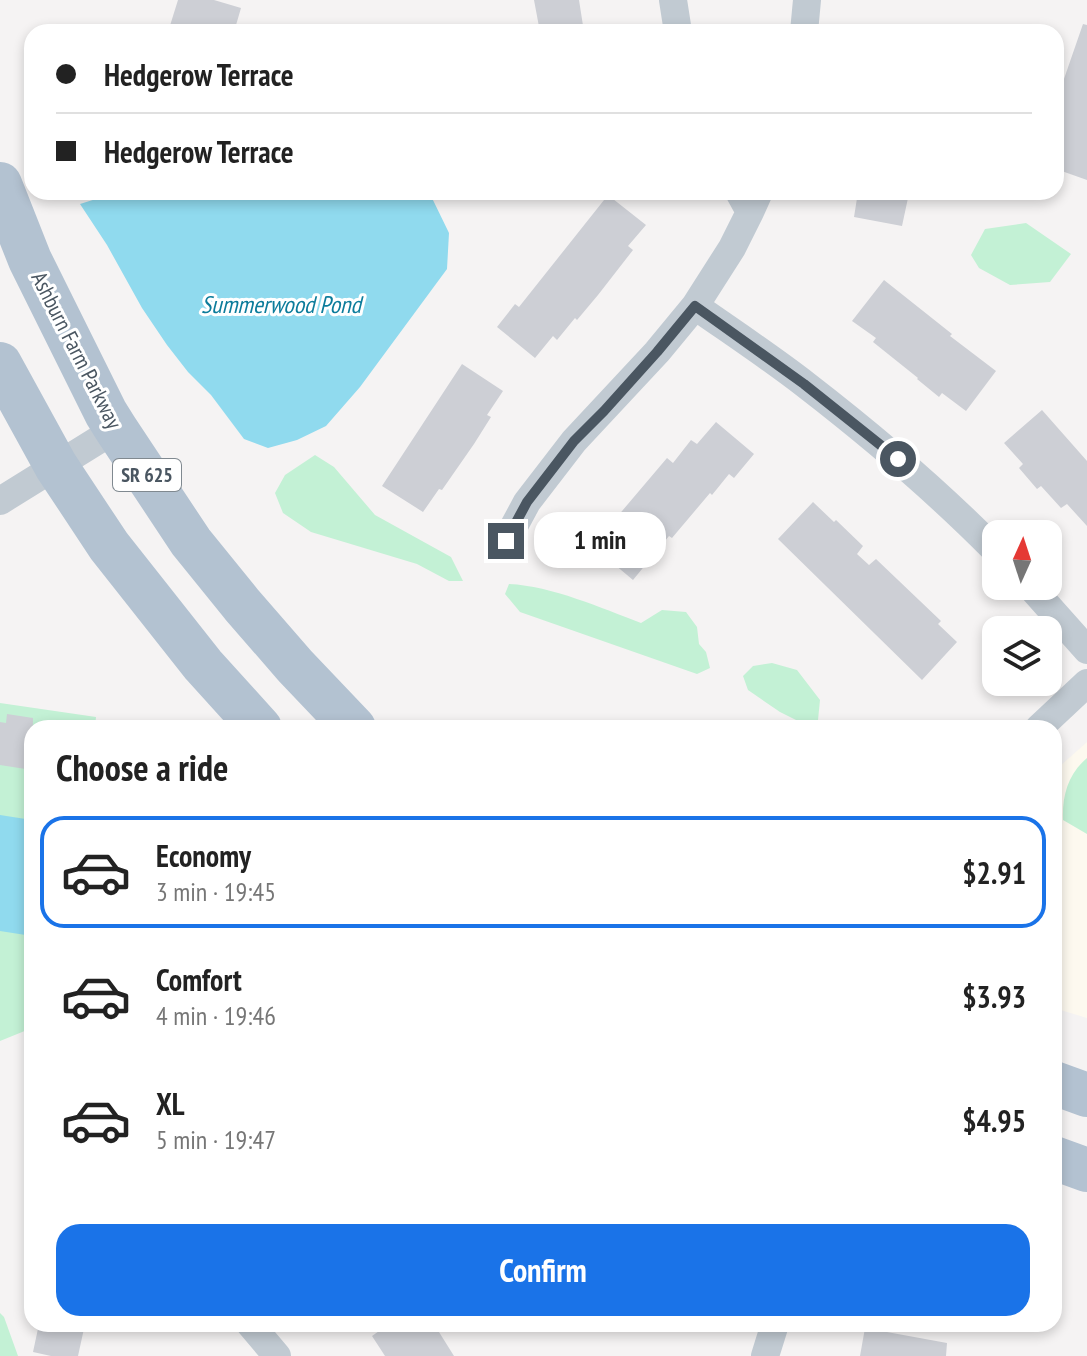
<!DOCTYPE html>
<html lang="en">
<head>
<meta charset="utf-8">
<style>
	:root { --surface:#fff; --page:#f2f2f2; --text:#222; --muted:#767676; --line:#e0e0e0; --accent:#1a73e8 }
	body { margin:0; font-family:"PT Sans Narrow",sans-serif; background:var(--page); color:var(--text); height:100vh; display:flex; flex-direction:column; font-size:30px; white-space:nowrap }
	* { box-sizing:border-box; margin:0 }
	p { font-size:26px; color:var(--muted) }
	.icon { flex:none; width:44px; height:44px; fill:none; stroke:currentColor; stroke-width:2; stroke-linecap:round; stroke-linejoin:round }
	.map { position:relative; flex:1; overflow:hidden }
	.details { position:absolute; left:24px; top:720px; width:1038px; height:612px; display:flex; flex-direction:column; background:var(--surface); border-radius:24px; box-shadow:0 4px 12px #0003 }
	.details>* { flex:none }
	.banner { position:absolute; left:24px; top:24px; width:1040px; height:176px; border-radius:24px; box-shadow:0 4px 12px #0003; display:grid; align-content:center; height:176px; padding:0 32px; background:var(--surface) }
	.needle { width:52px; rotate:3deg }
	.fabs { position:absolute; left:982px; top:520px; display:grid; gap:16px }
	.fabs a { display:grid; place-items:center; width:80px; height:80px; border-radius:16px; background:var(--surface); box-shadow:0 4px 12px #0003; font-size:40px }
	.end { position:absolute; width:36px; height:36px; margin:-18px; border:10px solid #4a5661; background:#fff; box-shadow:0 0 0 4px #fff }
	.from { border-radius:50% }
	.bubble { position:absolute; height:56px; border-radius:24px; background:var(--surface); box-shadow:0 4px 12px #0003; font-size:26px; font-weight:700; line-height:56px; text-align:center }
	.banner b { display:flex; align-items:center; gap:28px; height:76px; font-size:30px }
	.banner b+b { border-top:2px solid var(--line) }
	.banner i { width:20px; height:20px; background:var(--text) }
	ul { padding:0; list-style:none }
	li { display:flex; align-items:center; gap:24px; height:112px; margin:0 16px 12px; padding:0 16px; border:4px solid transparent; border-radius:24px }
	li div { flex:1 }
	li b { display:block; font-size:30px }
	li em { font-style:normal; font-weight:700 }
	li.selected { border-color:var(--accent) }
	li>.icon { width:72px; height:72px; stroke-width:1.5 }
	h2 { padding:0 32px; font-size:36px; line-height:96px }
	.cta { display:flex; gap:16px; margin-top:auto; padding:16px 32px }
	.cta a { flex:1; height:92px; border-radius:24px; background:var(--accent); color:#fff; font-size:32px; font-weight:700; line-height:92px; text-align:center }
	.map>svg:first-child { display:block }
	.commercial { fill:#fdf9ef }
	.green { fill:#c3f1d5 }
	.water { fill:#90daee }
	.building { fill:#cdcfd5 }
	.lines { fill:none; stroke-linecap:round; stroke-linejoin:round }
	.street { stroke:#c1cad2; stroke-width:28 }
	.primary { stroke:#b3c2d1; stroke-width:44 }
	.route { stroke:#4a5661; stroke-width:10 }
	.labels { text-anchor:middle; stroke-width:6; stroke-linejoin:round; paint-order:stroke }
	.shield { fill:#fff; stroke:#808990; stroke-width:2 }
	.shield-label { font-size:20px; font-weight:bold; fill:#4a5661 }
	.street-label { font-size:22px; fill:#4a5661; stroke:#fff }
	.water-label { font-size:24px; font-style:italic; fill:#0c7c9b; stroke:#fff }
</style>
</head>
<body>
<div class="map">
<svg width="1087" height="1356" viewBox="0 0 1087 1356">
	<rect width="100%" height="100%" fill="#f5f3f3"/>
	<!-- commercial -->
	<path class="commercial" d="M 1087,742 L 1087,1018 L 1054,1008 L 1054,775 L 1060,766 Z"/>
	<!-- green -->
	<path class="green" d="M 1026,223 L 1071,254 L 1050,282 L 1010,285 L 979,268 L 971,255 L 985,229 Z
		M 315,455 L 334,467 L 375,515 L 451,557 L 463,581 L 449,581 L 417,564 L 311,532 L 283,513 L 275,493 L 285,475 Z
		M 509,584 C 552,586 601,608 641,623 L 662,610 L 686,612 L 697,627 L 699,644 L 706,652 L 710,668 L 697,674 L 520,612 L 505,594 Z
		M 772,663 L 797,670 L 820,700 L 818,720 L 802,723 L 780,712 L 748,690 L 743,676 L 753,666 Z
		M 0,703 L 96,717 L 95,728 L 32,728 L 32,1028 L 0,1041 Z
		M 1087,758 L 1087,834 L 1063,820 C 1062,796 1068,774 1087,758 Z
		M 0,1313 L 4,1317 L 18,1356 L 0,1356 Z"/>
	<!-- water -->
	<path class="water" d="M 118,192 L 425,192 L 432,198 L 449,233 L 447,269 L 360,387 L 326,426 L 297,440 L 268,448 L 244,439 L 211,395 L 188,372 L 167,345 L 142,308 L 107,245 L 80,204 Z
		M 0,815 L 32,820 L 32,936 L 0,931 Z"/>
	<!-- building -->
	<path class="building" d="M 178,0 L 214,0 L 241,8 L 234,32 L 168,32 Z
		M 534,0 L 579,0 L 584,32 L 540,32 Z
		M 1083,24 L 1087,25 L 1087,180 L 1056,169 L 1056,102 Z
		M 858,192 L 903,192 L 902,197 L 908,198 L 902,226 L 854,217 Z
		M 608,195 L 646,225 L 628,246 L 633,250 L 598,295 L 577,320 L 575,318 L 557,340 L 553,336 L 535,358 L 497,327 L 515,304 L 519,307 Z
		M 884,280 L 952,334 L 950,336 L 996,371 L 966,411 L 942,393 L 939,397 L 917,379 L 918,378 L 873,342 L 876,338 L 852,321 Z
		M 462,364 L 503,391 L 487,415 L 491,417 L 474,444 L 442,490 L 439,489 L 423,512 L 382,486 Z
		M 1042,410 L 1087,461 L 1087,526 L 1067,504 L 1061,508 L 1041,486 L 1037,489 L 1019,468 L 1023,464 L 1004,443 Z
		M 716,422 L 754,454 L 734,478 L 729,474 L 712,495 L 710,493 L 672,538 L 669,536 L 633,580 L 596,549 L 614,527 L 611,524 L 667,458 L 673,463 L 691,440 L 697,444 Z
		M 813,502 L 834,522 L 836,520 L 863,546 L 857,554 L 869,565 L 876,559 L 941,621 L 938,624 L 957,642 L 922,680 L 778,539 Z
		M 7,714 L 33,718 L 32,770 L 0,765 L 0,722 L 6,723 Z
		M 39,1324 L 85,1324 L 78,1356 L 51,1356 L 33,1352 Z
		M 389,1324 L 434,1324 L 454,1356 L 385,1356 L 372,1336 Z
		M 865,1328 L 947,1343 L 946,1356 L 860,1356 Z"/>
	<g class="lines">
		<!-- street -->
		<path class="street" d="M 673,0 L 678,32
			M 804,32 L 807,0
			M 739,192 L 750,212 L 759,192
			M 695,306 C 732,332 770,357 806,385 C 872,436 937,491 996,551
			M 0,501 L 116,429
			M 506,541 L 527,502 L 574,441 L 657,352 L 695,306 L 732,248 L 750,212
			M 1030,586 L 1087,650
			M 1039,728 L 1087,683
			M 250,1324 L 277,1356
			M 765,1356 L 775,1324"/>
		<!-- primary -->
		<path class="primary" d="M 0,184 L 30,260 L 106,413 L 116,429 L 191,542 L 242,605 L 295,666 L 354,728
			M 0,364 L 56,466 L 109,546 L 203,665 L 260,728
			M 1054,1083 L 1087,1095
			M 1054,1158 L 1087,1170"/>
	</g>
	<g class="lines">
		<!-- route -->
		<path class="route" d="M 506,541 L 527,502 L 574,441 L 604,411 L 657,352 L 695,306 L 804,384 L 898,459"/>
	</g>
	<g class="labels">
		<!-- shield labels -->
		<rect class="shield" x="113" y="459" width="68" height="32" rx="6"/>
		<g class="shield-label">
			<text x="147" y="482">SR 625</text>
		</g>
		<!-- street labels -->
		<g class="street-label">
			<text transform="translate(77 350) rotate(63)" y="8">Ashburn Farm Parkway</text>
		</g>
		<!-- water labels -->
		<g class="water-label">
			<text x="281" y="313">Summerwood Pond</text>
		</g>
	</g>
</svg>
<div class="fabs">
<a><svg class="needle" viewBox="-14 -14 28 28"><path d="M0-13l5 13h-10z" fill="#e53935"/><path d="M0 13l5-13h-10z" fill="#767676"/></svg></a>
<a><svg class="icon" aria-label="layers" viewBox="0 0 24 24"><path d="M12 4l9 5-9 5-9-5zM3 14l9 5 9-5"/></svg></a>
</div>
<i class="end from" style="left:898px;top:459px"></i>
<i class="end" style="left:506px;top:541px"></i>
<div class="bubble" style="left:534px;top:512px;width:132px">1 min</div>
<div class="banner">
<b><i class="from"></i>Hedgerow Terrace</b>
<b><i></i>Hedgerow Terrace</b>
</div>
<section class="details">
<h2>Choose a ride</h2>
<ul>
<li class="selected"><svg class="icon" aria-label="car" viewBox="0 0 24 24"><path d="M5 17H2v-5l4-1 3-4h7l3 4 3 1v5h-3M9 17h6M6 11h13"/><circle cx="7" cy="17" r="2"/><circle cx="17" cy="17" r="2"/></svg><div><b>Economy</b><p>3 min · 19:45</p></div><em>$2.91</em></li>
<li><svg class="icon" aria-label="car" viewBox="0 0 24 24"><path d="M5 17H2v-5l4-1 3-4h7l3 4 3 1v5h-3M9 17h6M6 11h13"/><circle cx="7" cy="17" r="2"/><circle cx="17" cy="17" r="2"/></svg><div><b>Comfort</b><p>4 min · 19:46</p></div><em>$3.93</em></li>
<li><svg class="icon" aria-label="car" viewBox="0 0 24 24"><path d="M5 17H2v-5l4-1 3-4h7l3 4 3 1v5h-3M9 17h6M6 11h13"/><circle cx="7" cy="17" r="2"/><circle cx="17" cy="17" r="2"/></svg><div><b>XL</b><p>5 min · 19:47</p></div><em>$4.95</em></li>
</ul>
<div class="cta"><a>Confirm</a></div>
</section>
</div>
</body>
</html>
